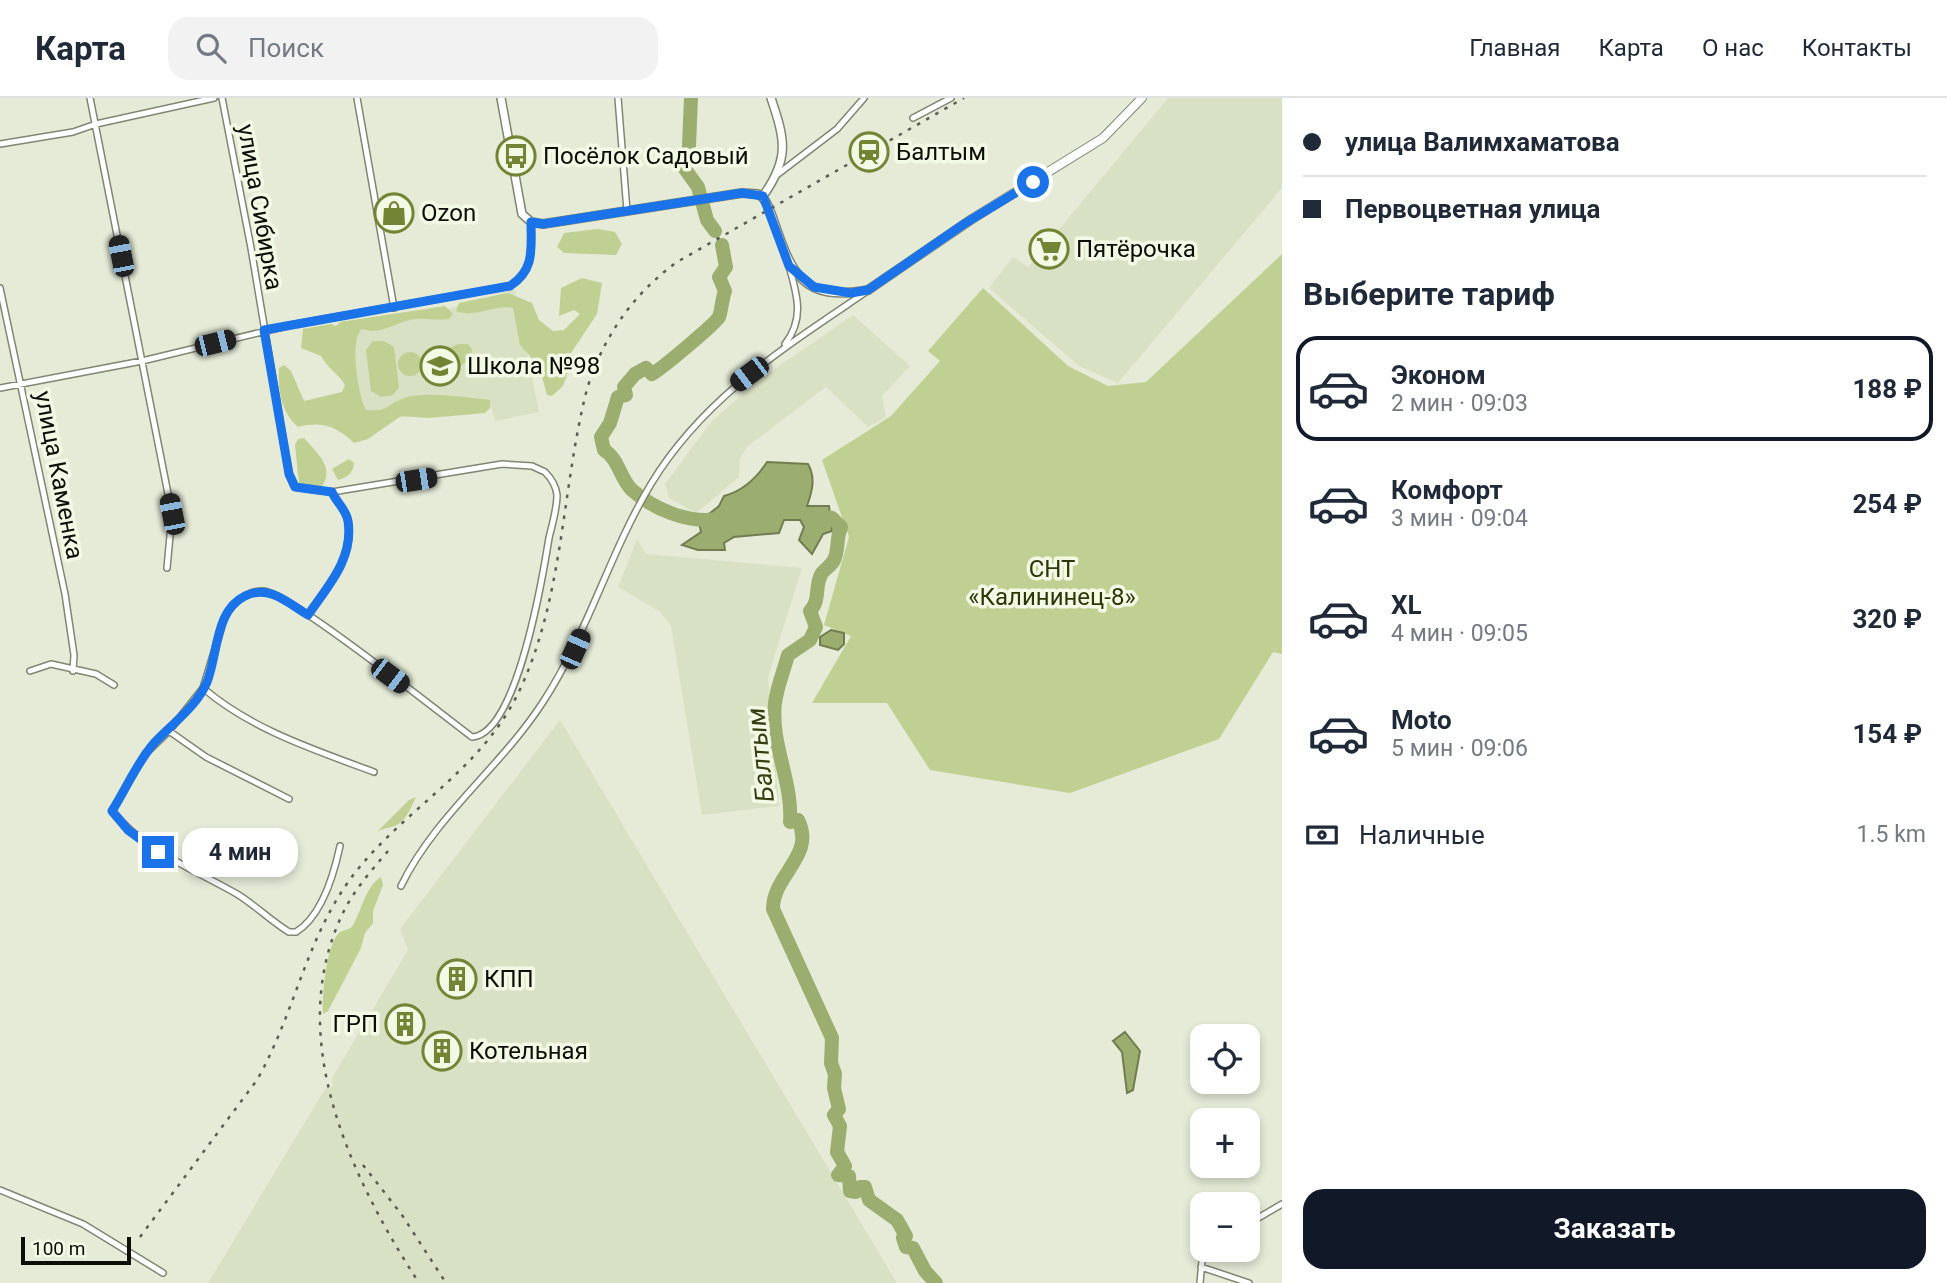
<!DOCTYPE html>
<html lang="ru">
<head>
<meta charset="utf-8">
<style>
	:root { --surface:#fff; --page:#f2f2f3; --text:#1f2937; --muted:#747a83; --line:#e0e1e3; --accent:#111827 }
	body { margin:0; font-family:Roboto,sans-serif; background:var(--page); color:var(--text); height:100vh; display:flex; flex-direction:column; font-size:26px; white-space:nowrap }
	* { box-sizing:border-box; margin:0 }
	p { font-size:23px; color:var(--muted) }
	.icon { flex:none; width:38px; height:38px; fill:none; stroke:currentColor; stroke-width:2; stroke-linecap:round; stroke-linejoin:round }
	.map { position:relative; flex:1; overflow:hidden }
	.side { display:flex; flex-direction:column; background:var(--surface); width:665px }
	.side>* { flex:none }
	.guide { display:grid; align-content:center; height:154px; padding:0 21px; background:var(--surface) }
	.fabs { position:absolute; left:1190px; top:926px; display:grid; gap:14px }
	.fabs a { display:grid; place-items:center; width:70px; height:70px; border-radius:14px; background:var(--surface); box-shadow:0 4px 10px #0003; font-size:35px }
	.scale { position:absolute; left:21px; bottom:18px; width:110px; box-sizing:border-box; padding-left:7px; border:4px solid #0c0e07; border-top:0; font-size:19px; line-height:24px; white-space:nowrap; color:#0c0e07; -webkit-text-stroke:5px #f2f9e4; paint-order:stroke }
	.end { position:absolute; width:32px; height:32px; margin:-16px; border:9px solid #1a73e8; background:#fff; box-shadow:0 0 0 4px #fff }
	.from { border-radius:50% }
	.bubble { position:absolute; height:49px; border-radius:21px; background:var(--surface); box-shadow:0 4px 10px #0003; font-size:23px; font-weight:700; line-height:49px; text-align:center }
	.car { position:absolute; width:21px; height:42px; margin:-21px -10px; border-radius:9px; box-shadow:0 0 5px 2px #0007; background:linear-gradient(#222 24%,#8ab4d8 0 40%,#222 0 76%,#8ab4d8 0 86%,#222 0) }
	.guide b { display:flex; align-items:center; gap:24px; height:66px; font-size:26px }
	.guide b+b { border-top:2px solid var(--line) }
	.guide i { width:18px; height:18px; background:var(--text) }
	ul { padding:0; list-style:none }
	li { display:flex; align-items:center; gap:21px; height:105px; margin:0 14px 10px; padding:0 7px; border:4px solid transparent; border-radius:21px }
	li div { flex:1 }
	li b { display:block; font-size:26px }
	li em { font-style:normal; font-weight:700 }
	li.on { border-color:var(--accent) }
	li>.icon { width:63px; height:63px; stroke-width:1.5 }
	h2 { padding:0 21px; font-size:32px; line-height:84px }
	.pay { display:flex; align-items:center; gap:18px; height:77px; padding:0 21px; font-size:26px }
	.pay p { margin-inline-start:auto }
	.button { display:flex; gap:14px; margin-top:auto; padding:14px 21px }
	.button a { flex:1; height:80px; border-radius:21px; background:var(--accent); color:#fff; font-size:28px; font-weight:700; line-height:80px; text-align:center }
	header { display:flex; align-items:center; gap:42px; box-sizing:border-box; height:98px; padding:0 35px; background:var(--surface); border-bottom:2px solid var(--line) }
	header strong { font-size:33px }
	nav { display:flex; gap:38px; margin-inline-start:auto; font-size:24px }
	.search { width:490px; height:63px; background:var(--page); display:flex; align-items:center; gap:18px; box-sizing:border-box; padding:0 24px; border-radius:21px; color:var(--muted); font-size:26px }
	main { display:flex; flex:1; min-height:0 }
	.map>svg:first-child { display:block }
	.built { fill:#d9e1c5 }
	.green { fill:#bfd092 }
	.water { fill:#9cad70; stroke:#717d50; stroke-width:2 }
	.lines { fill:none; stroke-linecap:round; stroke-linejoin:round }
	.river { stroke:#9cad70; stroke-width:14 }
	.minor-casing { stroke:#808673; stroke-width:8 }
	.tertiary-casing { stroke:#808673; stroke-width:10 }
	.secondary-casing { stroke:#808673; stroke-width:10 }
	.minor { stroke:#fff; stroke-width:5 }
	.tertiary { stroke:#fff; stroke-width:7 }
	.secondary { stroke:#fff; stroke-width:8 }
	.rail { stroke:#5a5d52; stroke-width:2.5; stroke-dasharray:3.5 7; stroke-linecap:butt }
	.route { stroke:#1a73e8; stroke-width:9 }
	.labels { text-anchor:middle; stroke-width:7; stroke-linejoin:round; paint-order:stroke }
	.poi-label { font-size:24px; fill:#0c0e07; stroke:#f2f9e4; text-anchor:start }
	.street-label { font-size:24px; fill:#0c0e07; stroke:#f2f9e4 }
	.park-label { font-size:24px; fill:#2c3606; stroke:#f2f9e4 }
	.water-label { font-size:26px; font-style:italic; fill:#343e10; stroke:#f2f9e4 }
</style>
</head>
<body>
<header>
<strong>Карта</strong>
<div class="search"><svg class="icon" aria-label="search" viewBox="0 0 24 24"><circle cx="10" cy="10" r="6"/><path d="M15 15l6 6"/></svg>Поиск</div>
<nav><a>Главная</a><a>Карта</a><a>О нас</a><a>Контакты</a></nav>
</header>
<main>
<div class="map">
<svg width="1282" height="1185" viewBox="0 0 1282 1185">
	<rect width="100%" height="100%" fill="#e5ebd7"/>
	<!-- built -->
	<path class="built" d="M 1168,0 L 1282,0 L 1282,90 L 1118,285 L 1079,268 L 989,190 L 1013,159 L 1028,169 Z
		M 515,191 L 539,314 L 495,323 L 491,309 L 359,324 L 342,228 L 455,209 Z
		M 853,217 L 910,268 L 882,298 L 886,319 L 868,329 L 826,289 L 748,348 L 740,360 L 739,379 L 696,415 L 669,400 L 665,386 L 711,324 L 756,284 Z
		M 637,441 L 646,456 L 802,470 L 768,579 L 779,708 L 702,717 L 671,528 L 659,513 L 618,489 Z
		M 560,622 L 897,1185 L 208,1185 L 325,991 L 333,989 L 332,980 L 408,852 L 400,831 Z"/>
	<!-- green -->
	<path class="green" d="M 598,131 L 615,134 L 622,146 L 616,157 L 564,155 L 557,149 L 564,135 Z
		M 1282,156 L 1282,556 L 1273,554 L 1219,641 L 1070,695 L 930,672 L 887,605 L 812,605 L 851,538 L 824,527 L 849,439 L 822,362 L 891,318 L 940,263 L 928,253 L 983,190 L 1068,268 L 1108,288 L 1146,284 Z
		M 582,180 L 602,185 L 597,216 L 569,258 L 569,271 L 563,288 L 552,298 L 547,297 L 539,268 L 520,247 L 513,210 C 494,206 473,221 456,213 L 459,205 L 508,195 L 532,205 L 539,222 L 553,233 L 564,232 L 580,216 L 574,212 L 559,218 L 561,190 Z
		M 445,208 L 453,216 L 449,221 C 436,223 422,219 410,222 C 392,226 381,237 362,231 C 349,240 358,298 366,312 C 387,314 385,308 402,301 C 424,292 466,300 490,302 L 490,310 L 485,315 L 429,320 L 401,318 L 368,341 L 354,345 C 336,328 322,323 298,329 C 281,314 278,293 279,270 L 284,267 L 291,273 L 304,303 L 342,294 L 345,287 C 338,275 328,271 321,258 L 301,250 L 303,231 L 331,226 L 336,228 L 340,224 Z
		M 373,243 L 384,243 L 394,249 L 399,289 L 393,297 L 381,299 L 371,293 L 366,252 Z
		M 458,246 L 468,246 L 472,251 C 470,272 448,271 431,272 L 428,268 L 435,257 Z
		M398 266a12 12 0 1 1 24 0a12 12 0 1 1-24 0Z
		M 304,340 C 317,355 335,369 322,388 L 313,389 L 299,385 L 295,347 L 298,341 Z
		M 349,361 L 354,365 C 353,375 348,379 338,382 L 332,371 Z
		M 416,699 C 411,709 406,724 394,728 C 387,731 384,729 377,734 L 409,702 Z
		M 381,779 L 383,787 L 373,813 L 373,825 L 365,835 L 361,850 L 328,913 L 323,916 C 322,899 326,847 339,835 C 344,831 349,833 353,827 C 362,812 365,789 381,779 Z"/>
	<!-- water -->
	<path class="water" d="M 767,364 L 808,366 C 816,380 812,394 807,408 L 829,408 L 832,433 L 823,436 L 812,456 L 799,442 L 804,429 L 800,422 L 784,422 L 779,435 L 734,439 L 724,445 L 725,452 L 698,452 L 682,447 L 701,434 L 699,424 L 719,408 L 724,398 C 743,393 756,381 767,364 Z
		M 831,532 L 844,535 L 844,546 L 838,552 L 820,547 L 820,539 Z
		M 1125,934 L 1140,953 L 1133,992 L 1127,995 L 1122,954 L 1113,943 Z"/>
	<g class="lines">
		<!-- river -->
		<path class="river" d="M 691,0 L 689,48 L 685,71 L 698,89 L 707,122 L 715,133
			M 813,417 L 832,420 L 841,429 C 836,440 839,452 834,462 C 831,468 826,470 822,475 C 814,487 821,502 810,513 L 816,529 L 810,542 L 788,557 C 784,572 777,589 775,605 C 770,645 793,684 790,724 L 798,722 C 816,758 773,776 773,811 L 832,940 L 831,965 L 835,976 L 834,990 L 839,1011 L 834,1017 L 840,1028 L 837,1054 L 845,1068 L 838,1077 L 849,1078 L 850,1093 L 856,1094 L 860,1089 L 865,1089 L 869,1102 L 897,1122 L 906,1138 L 903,1140 L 906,1149 L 913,1150 L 925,1173 L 936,1185
			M 717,421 C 689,426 653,411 632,392 C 620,381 619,361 604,352 L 601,339 L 610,325 L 618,299 L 626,297 L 624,289 L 635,276 L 646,270 L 652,276 C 660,272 714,227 719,219 C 721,215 722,201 725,193 L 719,179 L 726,169 L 722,147"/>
		<!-- minor casing -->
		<g class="minor-casing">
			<path id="minor" d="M 90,0 L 172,416 L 167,470
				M 222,0 L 251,150 L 289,376 L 295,389 L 332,394 L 502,366 L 532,368 L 545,374 C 551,380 556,388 557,397 C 557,411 552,427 549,440 C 543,477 517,637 472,639 C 440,615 291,496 264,493 C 247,492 233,505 225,518 L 203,590 L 169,633 L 145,656 L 112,713 C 146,754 192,770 237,796 C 255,807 271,823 289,834 L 296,834 C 322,818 334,776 340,748
				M 357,0 L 394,210
				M 618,0 L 627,113
				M 913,20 L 951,0
				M 0,46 L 73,34 L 96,26 L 214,0
				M 778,76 L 837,31 L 864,0
				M 0,190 L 65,496 L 74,557 L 73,573
				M 785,246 C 805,220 797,197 789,168
				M 0,290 L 142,263 L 291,227 L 510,188 C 535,172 531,151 531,124
				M 308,517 C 327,488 354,462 348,423 C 346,411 336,404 332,394
				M 30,573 L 51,566 L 96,576 L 114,587
				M 203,590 C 252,632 315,652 374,674
				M 169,633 L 206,659 L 289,701
				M 401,788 C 435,718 501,669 543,604 C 588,535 609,456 651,386 C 703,300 785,249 866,194
				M 0,1092 L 83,1126 L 163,1175
				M 1248,1126 L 1282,1106
				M 1201,1169 L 1249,1185
				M 1200,1185 L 1203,1152"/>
		</g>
		<!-- tertiary casing -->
		<g class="tertiary-casing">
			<path id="tertiary" d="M 501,0 L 522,116 L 531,124 L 543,126 L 742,95 L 758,96 C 766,100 769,110 772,118 C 791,173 800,205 868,192
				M 763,98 C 790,60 785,42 771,0"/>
		</g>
		<!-- secondary casing -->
		<g class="secondary-casing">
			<path id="secondary" d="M 868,192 L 972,121 L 1103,40 L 1142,0"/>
		</g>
		<!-- minor -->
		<use href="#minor" class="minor"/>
		<!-- tertiary -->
		<use href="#tertiary" class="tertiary"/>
		<!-- secondary -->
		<use href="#secondary" class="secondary"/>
		<!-- rail -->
		<path class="rail" d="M 388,753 C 371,773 353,793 342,817 C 284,940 351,1080 419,1185
			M 363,1067 L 402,1117 L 446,1185
			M 140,1139 L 257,982 C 295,915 305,843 351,780 C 404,709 484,673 522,587 C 564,494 562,388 587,291 C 603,239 633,196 677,164 L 964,0"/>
	</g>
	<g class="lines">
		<!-- route -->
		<path class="route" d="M 158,754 L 128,732 L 112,713 C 126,691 137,664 155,644 C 172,626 197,608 207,584 C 218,556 215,512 245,498 C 269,486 288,505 308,517 C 327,489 354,461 348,423 C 346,411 336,404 332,394 L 295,389 L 289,376 L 264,232 L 510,188 C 535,172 531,151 531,124 L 543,126 L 742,95 L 763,98 L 789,168 L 814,189 L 851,195 L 868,192 L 964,126 L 1033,84"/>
	</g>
	<!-- icons -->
	<defs>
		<g id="station-ring" transform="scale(2.0125)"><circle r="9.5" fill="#f2f9e4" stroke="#728535" stroke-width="1.5"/><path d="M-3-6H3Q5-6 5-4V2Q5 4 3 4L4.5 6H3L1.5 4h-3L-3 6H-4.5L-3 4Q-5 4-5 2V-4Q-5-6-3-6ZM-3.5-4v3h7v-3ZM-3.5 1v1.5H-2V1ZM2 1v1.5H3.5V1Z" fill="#728535"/></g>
		<g id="bus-ring" transform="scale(2.0125)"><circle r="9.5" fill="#f2f9e4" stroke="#728535" stroke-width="1.5"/><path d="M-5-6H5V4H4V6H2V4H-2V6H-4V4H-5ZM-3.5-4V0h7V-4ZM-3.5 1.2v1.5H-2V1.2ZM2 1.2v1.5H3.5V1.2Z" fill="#728535"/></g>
		<g id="shop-ring" transform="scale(2.0125)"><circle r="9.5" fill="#f2f9e4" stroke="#728535" stroke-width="1.5"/><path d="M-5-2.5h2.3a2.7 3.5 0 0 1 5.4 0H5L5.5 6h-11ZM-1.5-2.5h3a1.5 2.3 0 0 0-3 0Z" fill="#728535"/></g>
		<g id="supermarket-ring" transform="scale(2.0125)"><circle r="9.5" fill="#f2f9e4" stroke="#728535" stroke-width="1.5"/><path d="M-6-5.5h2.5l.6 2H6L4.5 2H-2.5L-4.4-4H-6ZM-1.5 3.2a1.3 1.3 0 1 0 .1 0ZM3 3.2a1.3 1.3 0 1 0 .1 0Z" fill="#728535"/></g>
		<g id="school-ring" transform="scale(2.0125)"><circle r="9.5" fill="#f2f9e4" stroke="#728535" stroke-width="1.5"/><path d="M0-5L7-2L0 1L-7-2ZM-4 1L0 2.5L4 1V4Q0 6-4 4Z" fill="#728535"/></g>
		<g id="building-ring" transform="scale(2.0125)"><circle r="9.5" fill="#f2f9e4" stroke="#728535" stroke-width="1.5"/><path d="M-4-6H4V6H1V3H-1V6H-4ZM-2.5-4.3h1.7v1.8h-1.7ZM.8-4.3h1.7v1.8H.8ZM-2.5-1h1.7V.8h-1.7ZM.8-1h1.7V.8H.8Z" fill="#728535"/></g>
	</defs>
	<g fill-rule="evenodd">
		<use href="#station-ring" x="869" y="54"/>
		<use href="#bus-ring" x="516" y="58"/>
		<use href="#shop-ring" x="394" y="115"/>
		<use href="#supermarket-ring" x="1049" y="151"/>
		<use href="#school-ring" x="440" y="268"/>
		<use href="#building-ring" x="457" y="881"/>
		<use href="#building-ring" x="405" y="926"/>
		<use href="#building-ring" x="442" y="953"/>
	</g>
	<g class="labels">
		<!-- poi labels -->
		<g class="poi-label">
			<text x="896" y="62">Балтым</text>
			<text x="543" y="66">Посёлок Садовый</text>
			<text x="421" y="123">Ozon</text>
			<text x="1076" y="159">Пятёрочка</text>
			<text x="467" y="276">Школа №98</text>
			<text x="484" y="889">КПП</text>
			<text x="378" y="934" text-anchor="end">ГРП</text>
			<text x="469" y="961">Котельная</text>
		</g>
		<!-- street labels -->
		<g class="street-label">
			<text transform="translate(260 109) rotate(80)" y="8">улица Сибирка</text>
			<text transform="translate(59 377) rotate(79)" y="8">улица Каменка</text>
		</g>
		<!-- park labels -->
		<g class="park-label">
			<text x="1052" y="479">СНТ<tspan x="1052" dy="28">«Калининец-8»</tspan></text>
		</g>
		<!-- water labels -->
		<g class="water-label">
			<text transform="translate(760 657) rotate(-96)" y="9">Балтым</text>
		</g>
	</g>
</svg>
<div class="fabs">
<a><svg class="icon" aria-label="locate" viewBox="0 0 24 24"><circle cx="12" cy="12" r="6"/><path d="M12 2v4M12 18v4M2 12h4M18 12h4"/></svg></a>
<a>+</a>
<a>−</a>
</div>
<div class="scale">100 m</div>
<i class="end from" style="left:1033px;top:84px"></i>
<i class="end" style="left:158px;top:754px"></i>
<div class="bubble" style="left:182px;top:730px;width:116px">4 мин</div>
<i class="car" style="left:121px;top:158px;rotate:349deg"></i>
<i class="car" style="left:215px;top:245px;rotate:76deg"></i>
<i class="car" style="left:749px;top:276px;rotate:233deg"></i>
<i class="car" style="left:416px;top:382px;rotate:81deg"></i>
<i class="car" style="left:172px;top:416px;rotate:349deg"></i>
<i class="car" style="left:575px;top:551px;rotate:24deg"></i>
<i class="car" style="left:390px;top:578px;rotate:127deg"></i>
</div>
<section class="side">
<div class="guide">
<b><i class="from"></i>улица Валимхаматова</b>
<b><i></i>Первоцветная улица</b>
</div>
<h2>Выберите тариф</h2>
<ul>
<li class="on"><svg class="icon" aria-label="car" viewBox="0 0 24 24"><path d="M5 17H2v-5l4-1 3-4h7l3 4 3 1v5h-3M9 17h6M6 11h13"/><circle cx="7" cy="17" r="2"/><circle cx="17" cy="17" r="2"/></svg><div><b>Эконом</b><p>2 мин · 09:03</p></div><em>188 ₽</em></li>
<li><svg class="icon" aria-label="car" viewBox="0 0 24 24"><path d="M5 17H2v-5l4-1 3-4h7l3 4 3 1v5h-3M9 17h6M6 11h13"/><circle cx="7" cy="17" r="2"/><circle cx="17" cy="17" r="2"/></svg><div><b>Комфорт</b><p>3 мин · 09:04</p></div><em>254 ₽</em></li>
<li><svg class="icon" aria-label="car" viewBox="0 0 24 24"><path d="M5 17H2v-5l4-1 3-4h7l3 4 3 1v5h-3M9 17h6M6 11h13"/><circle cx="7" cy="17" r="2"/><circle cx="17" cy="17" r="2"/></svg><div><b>XL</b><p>4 мин · 09:05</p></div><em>320 ₽</em></li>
<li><svg class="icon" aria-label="car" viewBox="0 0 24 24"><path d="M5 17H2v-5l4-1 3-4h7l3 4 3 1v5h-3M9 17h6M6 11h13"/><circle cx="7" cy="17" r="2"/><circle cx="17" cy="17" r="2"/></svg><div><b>Moto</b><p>5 мин · 09:06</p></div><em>154 ₽</em></li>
</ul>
<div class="pay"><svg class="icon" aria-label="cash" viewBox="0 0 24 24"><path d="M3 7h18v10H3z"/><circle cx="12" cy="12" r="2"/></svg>Наличные<p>1.5 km</p></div>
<div class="button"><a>Заказать</a></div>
</section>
</main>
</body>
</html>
